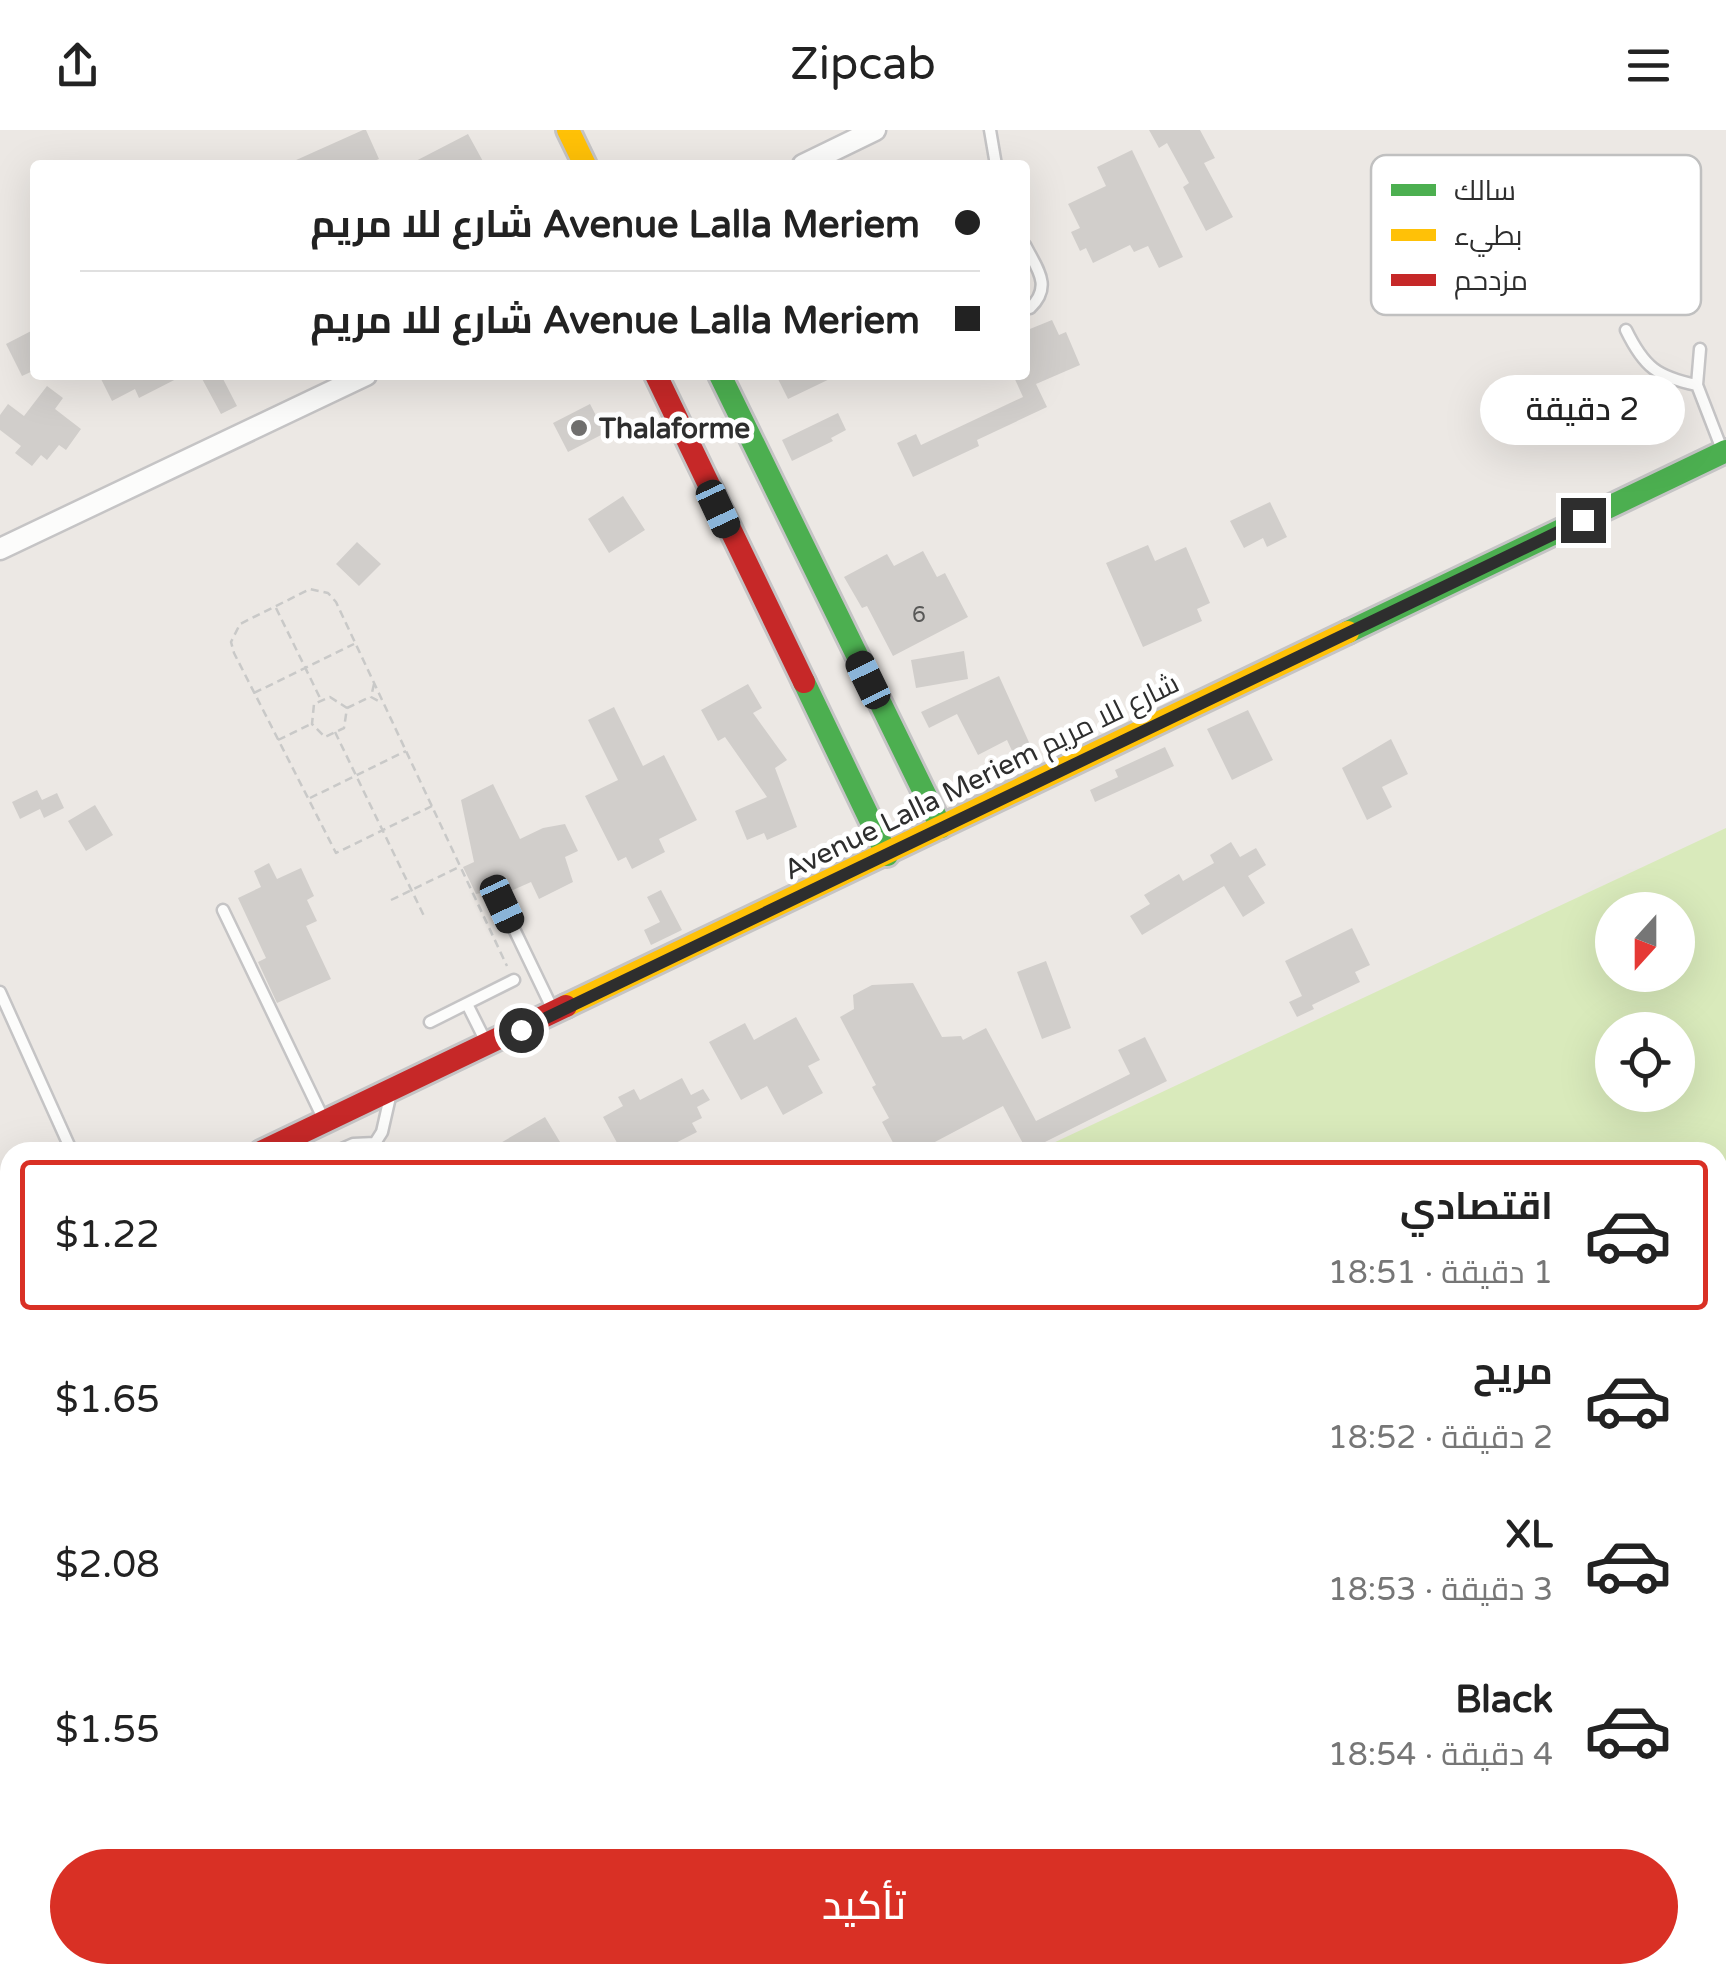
<!DOCTYPE html>
<html lang="ar">
<head>
<meta charset="utf-8">
<style>
	:root { --surface:#fff; --page:#f2f2f2; --text:#222; --muted:#767676; --line:#e0e0e0; --accent:#d93025 }
	body { margin:0; font-family:"Varela Round",Cairo,sans-serif; background:var(--page); color:var(--text); direction:rtl; height:100vh; display:flex; flex-direction:column; font-size:38px; white-space:nowrap }
	* { box-sizing:border-box; margin:0 }
	p { font-size:32px; color:var(--muted) }
	.icon { flex:none; width:55px; height:55px; fill:none; stroke:currentColor; stroke-width:2; stroke-linecap:round; stroke-linejoin:round }
	.map { position:relative; flex:1; overflow:hidden; direction:ltr }
	.side { position:absolute; left:0px; top:1012px; width:1728px; height:842px; display:flex; flex-direction:column; background:var(--surface); border-radius:30px 30px 0 0; box-shadow:0 10px 40px #0002; direction:rtl }
	.side>* { flex:none }
	.top-card { position:absolute; left:30px; top:30px; width:1000px; height:220px; border-radius:10px; box-shadow:0 10px 40px #0002; direction:rtl; display:grid; align-content:center; height:220px; padding:0 50px; background:var(--surface) }
	.needle { width:65px; rotate:201deg }
	.tools { position:absolute; left:1595px; top:762px; display:grid; gap:20px }
	.tools a { display:grid; place-items:center; width:100px; height:100px; border-radius:50%; background:var(--surface); box-shadow:0 10px 40px #0002; font-size:50px }
	.end { position:absolute; width:45px; height:45px; margin:-22px; border:12px solid #2e2e2e; background:#fff; box-shadow:0 0 0 5px #fff }
	.from { border-radius:50% }
	.bubble { position:absolute; height:70px; border-radius:35px; background:var(--surface); box-shadow:0 10px 40px #0002; font-size:32px; font-weight:600; line-height:70px; text-align:center; direction:rtl }
	.car { position:absolute; width:30px; height:60px; margin:-30px -15px; border-radius:12px; box-shadow:0 0 8px 2px #0007; background:linear-gradient(#222 24%,#8ab4d8 0 40%,#222 0 76%,#8ab4d8 0 86%,#222 0) }
	.top-card b { display:flex; align-items:center; gap:35px; height:95px; font-size:38px }
	.top-card b+b { border-top:2px solid var(--line) }
	.top-card i { width:25px; height:25px; background:var(--text) }
	ul { padding:18px 0 0; list-style:none }
	li { display:flex; align-items:center; gap:30px; height:150px; margin:0 20px 15px; padding:0 30px; border:5px solid transparent; border-radius:10px }
	li div { flex:1 }
	li b { display:block; font-size:38px }
	li em { font-style:normal; font-weight:600 }
	li.on { border-color:var(--accent) }
	li>.icon { width:90px; height:90px; stroke-width:1.5 }
	.cta { display:flex; gap:20px; margin-top:auto; padding:20px 50px }
	.cta a { flex:1; height:115px; border-radius:60px; background:var(--accent); color:#fff; font-size:40px; font-weight:600; line-height:115px; text-align:center }
	header { display:flex; justify-content:space-between; align-items:center; height:130px; padding:0 50px; background:var(--surface); font-size:45px; font-weight:600 }
	.map>svg:first-child { display:block }
	.pitch { fill:#d9eabb; fill-rule:evenodd }
	.building { fill:#d1cecb }
	.lines { fill:none; stroke-linecap:round; stroke-linejoin:round }
	.lane-casing { stroke:#c5c4c5; stroke-width:15 }
	.street-casing { stroke:#c5c4c5; stroke-width:25 }
	.fast-casing { stroke:#c5c4c5; stroke-width:28 }
	.slow-casing { stroke:#c5c4c5; stroke-width:28 }
	.jam-casing { stroke:#c5c4c5; stroke-width:28 }
	.path { stroke:#c9c9c8; stroke-width:2.5; stroke-dasharray:8 5; stroke-linecap:butt }
	.lane { stroke:#fcfcfb; stroke-width:10 }
	.street { stroke:#fcfcfb; stroke-width:20 }
	.fast { stroke:#4caf50; stroke-width:22 }
	.slow { stroke:#ffc107; stroke-width:22 }
	.jam { stroke:#c62828; stroke-width:22 }
	.route { stroke:#2e2e2e; stroke-width:12 }
	.poi-dot { fill:#706f6e; stroke:#fff; stroke-width:4 }
	.labels { text-anchor:middle; stroke-width:10; stroke-linejoin:round; paint-order:stroke }
	.number-label { font-size:22px; fill:#585857 }
	.poi-label { font-size:28px; font-weight:bold; fill:#2e2e2e; stroke:#fff; text-anchor:start }
	.street-label { font-size:28px; fill:#2e2e2e; stroke:#fff }
	.key { fill:#fff; stroke:#c0c0c0; stroke-width:2.5 }
	.key-label { font-size:28px; fill:#2e2e2e }
</style>
</head>
<body>
<header><svg class="icon" aria-label="menu" viewBox="0 0 24 24"><path d="M4 6h16M4 12h16M4 18h16"/></svg>Zipcab<svg class="icon" aria-label="share" viewBox="0 0 24 24"><path d="M12 15V3M7 8l5-5 5 5M5 13v7h14v-7"/></svg></header>
<div class="map">
<svg width="1726" height="1854" viewBox="0 0 1726 1854">
	<rect width="100%" height="100%" fill="#ece8e4"/>
	<!-- pitch -->
	<path class="pitch" d="M 1726,698 L 1726,1533 L 1718,1538 L 1718,1022 L 1034,1022 ZM 1678,780 L 1678,845 L 1612,845 L 1612,780 ZM 1612,900 L 1678,900 L 1678,965 L 1612,965 Z
		M 10,1161 L 10,1845 L 1065,1845 L 1044,1854 L 0,1854 L 0,1166 Z"/>
	<!-- building -->
	<path class="building" d="M 363,0 L 366,0 L 379,29 L 365,35 L 285,35 Z
		M 1149,0 L 1200,0 L 1215,28 L 1204,33 L 1233,87 L 1206,101 L 1183,57 L 1189,53 L 1167,13 L 1159,18 Z
		M 468,4 L 485,35 L 408,35 Z
		M 1132,20 L 1183,127 L 1159,138 L 1148,116 L 1134,122 L 1130,115 L 1093,133 L 1086,118 L 1080,121 L 1071,102 L 1080,98 L 1068,74 L 1106,56 L 1097,37 Z
		M 1052,190 L 1059,205 L 1066,202 L 1080,235 L 1036,254 L 1047,277 L 977,310 L 979,316 L 913,347 L 897,313 L 916,304 L 921,315 L 1023,267 L 1013,245 L 1025,245 L 1025,201 Z
		M 35,199 L 35,240 L 22,246 L 6,214 Z
		M 99,245 L 184,245 L 139,268 L 135,259 L 112,271 Z
		M 200,245 L 221,245 L 237,276 L 221,284 Z
		M 776,245 L 838,245 L 788,269 Z
		M 47,256 L 63,268 L 55,279 L 81,299 L 66,320 L 59,315 L 47,330 L 41,325 L 32,336 L 15,323 L 21,316 L 0,300 L 0,285 L 8,274 L 24,286 Z
		M 590,274 L 605,303 L 568,322 L 553,293 Z
		M 838,283 L 846,300 L 831,308 L 833,311 L 792,331 L 782,310 Z
		M 623,366 L 645,400 L 609,423 L 588,389 Z
		M 1270,372 L 1287,407 L 1267,417 L 1263,408 L 1244,418 L 1230,391 Z
		M 357,412 L 381,434 L 359,456 L 336,434 Z
		M 1148,415 L 1155,431 L 1186,417 L 1210,473 L 1197,479 L 1202,491 L 1143,517 L 1106,433 Z
		M 923,421 L 937,447 L 945,443 L 968,487 L 893,526 L 867,476 L 862,478 L 844,447 L 887,424 L 894,436 Z
		M 964,521 L 968,549 L 916,558 L 911,530 Z
		M 999,546 L 1037,630 L 1020,638 L 1007,610 L 978,625 L 957,584 L 929,598 L 921,582 Z
		M 748,554 L 762,578 L 753,583 L 787,630 L 775,638 L 797,697 L 767,710 L 764,703 L 747,710 L 735,681 L 767,667 L 725,607 L 718,611 L 701,580 Z
		M 614,577 L 643,636 L 664,625 L 697,690 L 659,709 L 665,722 L 632,739 L 626,727 L 618,731 L 585,666 L 618,650 L 588,590 Z
		M 1248,580 L 1273,630 L 1232,650 L 1207,599 Z
		M 1391,609 L 1408,644 L 1382,657 L 1392,677 L 1367,690 L 1342,638 Z
		M 1165,617 L 1174,636 L 1095,672 L 1090,660 L 1118,647 L 1115,640 Z
		M 493,654 L 520,709 L 543,698 L 565,694 L 578,721 L 565,727 L 573,752 L 539,769 L 531,752 L 502,765 L 496,760 L 476,764 L 463,737 L 474,732 L 461,670 Z
		M 37,660 L 42,670 L 57,663 L 64,678 L 44,688 L 40,679 L 20,689 L 12,672 Z
		M 95,675 L 113,705 L 86,721 L 68,691 Z
		M 1231,712 L 1240,727 L 1256,718 L 1266,735 L 1248,746 L 1265,773 L 1243,787 L 1224,756 L 1142,805 L 1130,786 L 1150,774 L 1144,765 L 1179,744 L 1183,751 L 1214,733 L 1210,725 Z
		M 269,733 L 277,749 L 301,738 L 314,766 L 307,770 L 317,791 L 306,796 L 331,849 L 277,873 L 258,832 L 266,828 L 238,768 L 261,757 L 254,741 Z
		M 661,760 L 682,800 L 651,815 L 644,800 L 660,792 L 647,767 Z
		M 1352,798 L 1370,835 L 1355,842 L 1360,852 L 1312,875 L 1314,879 L 1297,887 L 1289,872 L 1302,866 L 1285,831 Z
		M 1046,831 L 1071,898 L 1042,909 L 1017,842 Z
		M 913,853 L 942,907 L 961,906 L 963,910 L 986,898 L 1036,991 L 1130,944 L 1118,920 L 1145,907 L 1167,951 L 1027,1021 L 1003,976 L 916,1022 L 898,1022 L 882,992 L 889,988 L 872,957 L 876,955 L 840,887 L 854,879 L 853,865 L 872,855 Z
		M 796,887 L 820,930 L 808,936 L 823,963 L 783,985 L 767,956 L 741,970 L 709,912 L 745,893 L 754,910 Z
		M 682,948 L 691,965 L 703,959 L 710,970 L 697,977 L 702,988 L 692,993 L 697,1002 L 658,1022 L 622,1022 L 603,987 L 623,976 L 618,967 L 634,959 L 640,970 Z
		M 545,987 L 566,1022 L 485,1022 Z"/>
	<g class="lines">
		<!-- lane casing -->
		<g class="lane-casing">
			<path id="lane" d="M 990,0 L 996,35
				M 1025,115 C 1037,139 1053,156 1030,178 L 1025,178
				M 1626,200 C 1644,237 1657,247 1697,255
				M 1700,219 L 1697,255 L 1721,317
				M 502,774 L 552,878
				M 223,780 L 322,986
				M 0,862 L 72,1022
				M 467,874 L 485,910
				M 430,892 L 514,850
				M 335,1022 L 353,1014 L 375,1013 L 382,1002 L 390,967"/>
		</g>
		<!-- street casing -->
		<g class="street-casing">
			<path id="street" d="M 803,35 L 875,0
				M 0,419 L 366,245
				M 1404,1845 L 1407,1854
				M 1064,1854 L 1085,1845"/>
		</g>
		<!-- fast casing -->
		<g class="fast-casing">
			<path id="fast" d="M 720,245 L 941,697
				M 1348,502 L 1726,321
				M 804,552 L 887,725"/>
		</g>
		<!-- slow casing -->
		<g class="slow-casing">
			<path id="slow" d="M 568,0 L 585,35
				M 566,876 L 1348,502
				M 0,1148 L 10,1143"/>
		</g>
		<!-- jam casing -->
		<g class="jam-casing">
			<path id="jam" d="M 656,245 L 804,552
				M 261,1022 L 566,876"/>
		</g>
		<!-- path -->
		<path class="path" d="M 276,478 L 321,570
			M 374,554 L 371,567 L 382,573
			M 254,563 L 354,514
			M 330,567 L 347,578 L 344,598 L 325,607 L 312,594 L 314,574 Z
			M 347,578 L 370,567
			M 335,602 L 424,786
			M 278,610 L 311,594
			M 310,668 L 406,621
			M 432,676 L 336,723 L 234,523 L 231,512 L 240,494 L 310,459 L 328,463 L 336,472 L 507,836
			M 391,770 L 459,737"/>
		<!-- lane -->
		<use href="#lane" class="lane"/>
		<!-- street -->
		<use href="#street" class="street"/>
		<!-- fast -->
		<use href="#fast" class="fast"/>
		<!-- slow -->
		<use href="#slow" class="slow"/>
		<!-- jam -->
		<use href="#jam" class="jam"/>
	</g>
	<g class="lines">
		<!-- route -->
		<path class="route" d="M 521,900 L 1583,390"/>
	</g>
	<!-- markers -->
	<circle class="poi-dot" cx="579" cy="298" r="10"/>
	<g class="labels">
		<!-- number labels -->
		<g class="number-label">
			<text x="919" y="492">6</text>
		</g>
		<!-- poi labels -->
		<g class="poi-label">
			<text x="599" y="308">Thalaforme</text>
		</g>
		<!-- street labels -->
		<g class="street-label">
			<text transform="translate(981 646) rotate(-26)" y="10">Avenue Lalla Meriem شارع للا مريم</text>
		</g>
	</g>
	<!-- legend -->
	<rect x="1371" y="25" width="330" height="160" rx="15" class="key"/>
	<rect x="1391" y="54" width="45" height="12" fill="#4caf50"/>
	<rect x="1391" y="99" width="45" height="12" fill="#ffc107"/>
	<rect x="1391" y="144" width="45" height="12" fill="#c62828"/>
	<g class="key-label">
		<text x="1454" y="70">سالك</text>
		<text x="1454" y="115">بطيء</text>
		<text x="1454" y="160">مزدحم</text>
	</g>
</svg>
<div class="tools">
<a><svg class="needle" viewBox="-14 -14 28 28"><path d="M0-13l5 13h-10z" fill="#e53935"/><path d="M0 13l5-13h-10z" fill="#767676"/></svg></a>
<a><svg class="icon" aria-label="locate" viewBox="0 0 24 24"><circle cx="12" cy="12" r="6"/><path d="M12 2v4M12 18v4M2 12h4M18 12h4"/></svg></a>
</div>
<i class="end from" style="left:521px;top:900px"></i>
<i class="end" style="left:1583px;top:390px"></i>
<div class="bubble" style="left:1480px;top:245px;width:205px">2 دقيقة</div>
<i class="car" style="left:718px;top:379px;rotate:155deg"></i>
<i class="car" style="left:868px;top:550px;rotate:334deg"></i>
<i class="car" style="left:502px;top:774px;rotate:155deg"></i>
<div class="top-card">
<b><i class="from"></i>Avenue Lalla Meriem شارع للا مريم</b>
<b><i></i>Avenue Lalla Meriem شارع للا مريم</b>
</div>
<section class="side">
<ul>
<li class="on"><svg class="icon" aria-label="car" viewBox="0 0 24 24"><path d="M5 17H2v-5l4-1 3-4h7l3 4 3 1v5h-3M9 17h6M6 11h13"/><circle cx="7" cy="17" r="2"/><circle cx="17" cy="17" r="2"/></svg><div><b>اقتصادي</b><p>1 دقيقة · 18:51</p></div><em>$1.22</em></li>
<li><svg class="icon" aria-label="car" viewBox="0 0 24 24"><path d="M5 17H2v-5l4-1 3-4h7l3 4 3 1v5h-3M9 17h6M6 11h13"/><circle cx="7" cy="17" r="2"/><circle cx="17" cy="17" r="2"/></svg><div><b>مريح</b><p>2 دقيقة · 18:52</p></div><em>$1.65</em></li>
<li><svg class="icon" aria-label="car" viewBox="0 0 24 24"><path d="M5 17H2v-5l4-1 3-4h7l3 4 3 1v5h-3M9 17h6M6 11h13"/><circle cx="7" cy="17" r="2"/><circle cx="17" cy="17" r="2"/></svg><div><b>XL</b><p>3 دقيقة · 18:53</p></div><em>$2.08</em></li>
<li><svg class="icon" aria-label="car" viewBox="0 0 24 24"><path d="M5 17H2v-5l4-1 3-4h7l3 4 3 1v5h-3M9 17h6M6 11h13"/><circle cx="7" cy="17" r="2"/><circle cx="17" cy="17" r="2"/></svg><div><b>Black</b><p>4 دقيقة · 18:54</p></div><em>$1.55</em></li>
</ul>
<div class="cta"><a>تأكيد</a></div>
</section>
</div>
</body>
</html>
